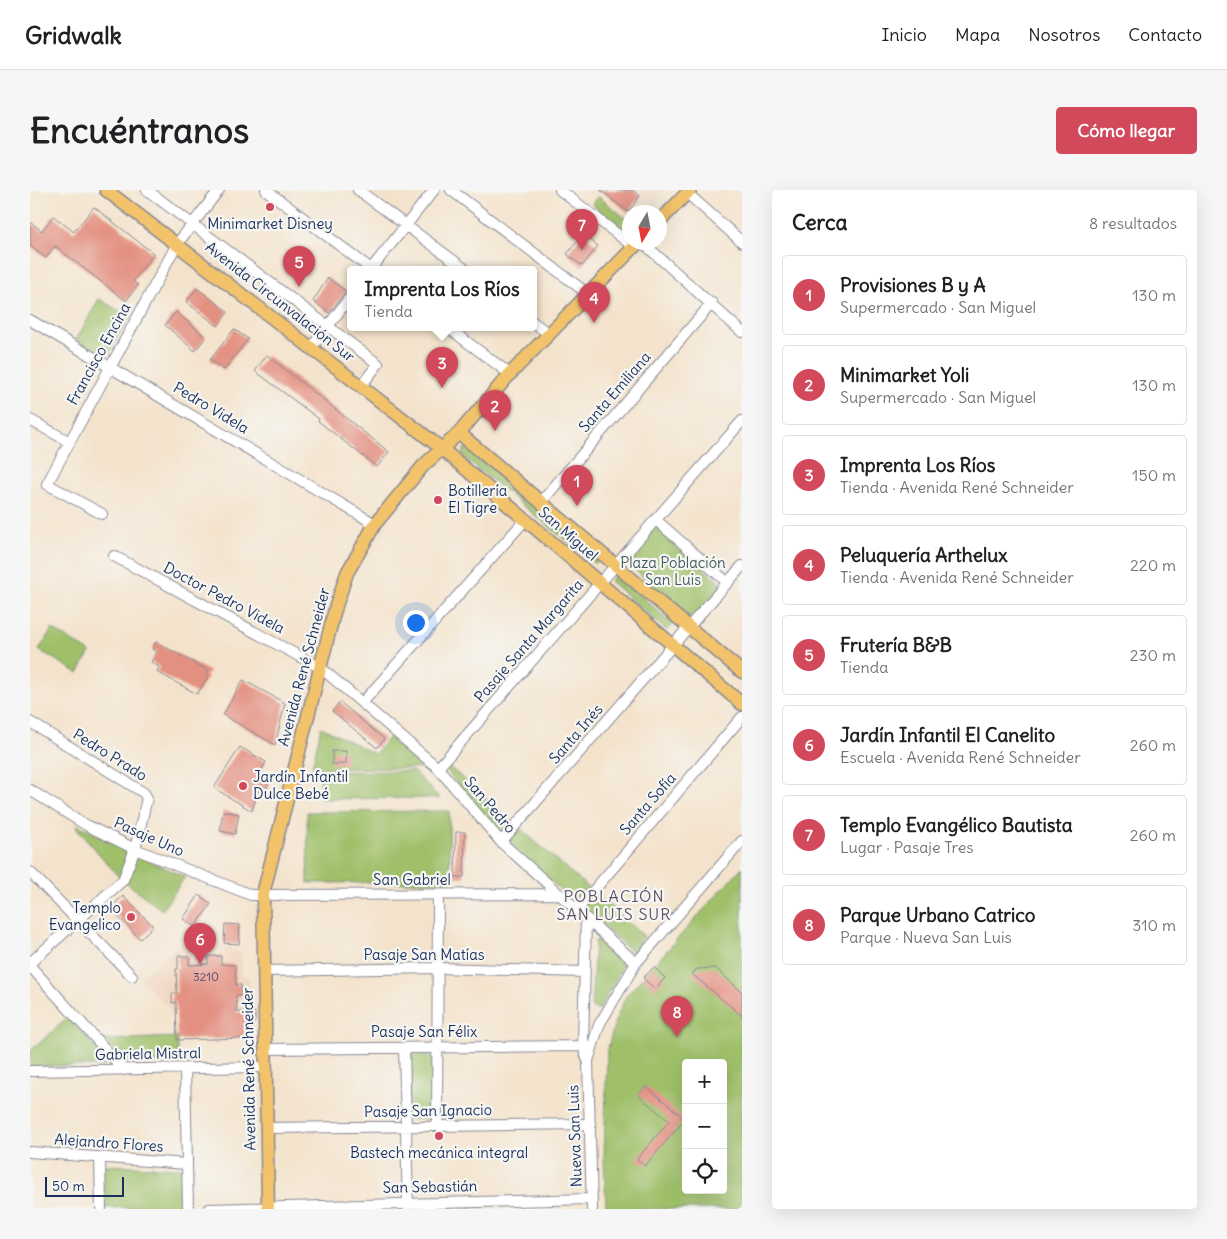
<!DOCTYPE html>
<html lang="es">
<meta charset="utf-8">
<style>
:root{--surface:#fff;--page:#f6f6f6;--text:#202124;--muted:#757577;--line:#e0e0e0;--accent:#d1495b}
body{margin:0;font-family:Delius,sans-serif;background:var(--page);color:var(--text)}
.controls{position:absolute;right:15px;bottom:15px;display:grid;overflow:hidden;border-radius:5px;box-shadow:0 5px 20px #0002}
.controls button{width:45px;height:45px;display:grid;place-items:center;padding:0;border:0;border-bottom:1px solid var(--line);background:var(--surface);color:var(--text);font:25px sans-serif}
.compass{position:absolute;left:592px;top:15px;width:45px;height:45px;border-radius:50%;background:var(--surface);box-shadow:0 5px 20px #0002;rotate:190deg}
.scale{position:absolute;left:15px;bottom:12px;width:79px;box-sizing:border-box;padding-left:5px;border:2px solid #1b2f5e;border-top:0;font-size:14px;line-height:18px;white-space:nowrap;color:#1b2f5e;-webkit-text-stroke:4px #f6f6f2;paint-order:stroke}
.you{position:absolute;left:385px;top:432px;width:18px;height:18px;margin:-12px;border:4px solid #fff;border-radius:50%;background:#1a73e8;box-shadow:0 0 0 8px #1a73e833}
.badge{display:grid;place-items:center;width:32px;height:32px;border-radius:50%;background:var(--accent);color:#fff;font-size:16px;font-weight:700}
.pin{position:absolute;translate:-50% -41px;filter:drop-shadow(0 1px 2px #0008)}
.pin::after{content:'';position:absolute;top:26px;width:18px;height:15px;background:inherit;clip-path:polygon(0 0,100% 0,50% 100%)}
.popup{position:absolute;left:317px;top:76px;width:190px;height:65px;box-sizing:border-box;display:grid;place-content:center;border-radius:5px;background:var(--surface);filter:drop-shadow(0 1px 4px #0005);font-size:16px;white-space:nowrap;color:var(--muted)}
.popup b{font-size:19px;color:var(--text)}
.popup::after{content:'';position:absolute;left:50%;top:100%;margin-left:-10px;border:10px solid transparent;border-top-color:var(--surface)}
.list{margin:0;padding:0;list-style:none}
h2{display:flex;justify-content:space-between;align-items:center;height:65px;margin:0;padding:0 20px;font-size:21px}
h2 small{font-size:16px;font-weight:400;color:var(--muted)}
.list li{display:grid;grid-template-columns:32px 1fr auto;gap:15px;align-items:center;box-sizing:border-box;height:80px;margin:0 10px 10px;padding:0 10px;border:1px solid var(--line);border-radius:5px}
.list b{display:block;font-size:19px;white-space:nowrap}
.list p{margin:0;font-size:16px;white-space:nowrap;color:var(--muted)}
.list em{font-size:16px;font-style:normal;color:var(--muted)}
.icon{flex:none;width:28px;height:28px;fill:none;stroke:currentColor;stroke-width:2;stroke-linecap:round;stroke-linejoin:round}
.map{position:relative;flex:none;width:712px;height:1019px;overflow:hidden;border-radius:5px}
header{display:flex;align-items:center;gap:30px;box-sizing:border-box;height:70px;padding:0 25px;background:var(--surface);border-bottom:1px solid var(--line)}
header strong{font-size:24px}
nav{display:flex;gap:28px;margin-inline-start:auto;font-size:18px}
.intro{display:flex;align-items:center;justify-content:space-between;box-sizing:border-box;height:120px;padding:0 30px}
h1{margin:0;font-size:35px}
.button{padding:12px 22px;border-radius:5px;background:var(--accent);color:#fff;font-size:18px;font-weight:700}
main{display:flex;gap:30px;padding:0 30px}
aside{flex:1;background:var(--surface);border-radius:5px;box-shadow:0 5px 20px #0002}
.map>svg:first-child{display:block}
.built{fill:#f1d5bd}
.green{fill:#9fc069;stroke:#5d7864;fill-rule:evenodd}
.building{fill:#e39081}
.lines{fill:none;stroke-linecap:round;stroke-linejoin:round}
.minor-casing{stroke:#888995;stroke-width:12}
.major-casing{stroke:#888995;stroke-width:15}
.minor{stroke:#fff;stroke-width:10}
.major{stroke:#f2c36a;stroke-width:12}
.poi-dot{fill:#d1495b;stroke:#f6f6f2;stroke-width:2}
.labels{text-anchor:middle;stroke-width:4.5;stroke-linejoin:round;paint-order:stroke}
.number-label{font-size:12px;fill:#4d4767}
.poi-label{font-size:15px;fill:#1b2f5e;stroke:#f6f6f2}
.street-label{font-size:15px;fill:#1b2f5e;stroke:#f6f6f2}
.park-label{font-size:15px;fill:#435a61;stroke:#f6f6f2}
.neighbourhood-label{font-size:16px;letter-spacing:1px;fill:#61516a;stroke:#f6f6f2}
</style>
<header>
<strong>Gridwalk</strong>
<nav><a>Inicio</a><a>Mapa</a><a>Nosotros</a><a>Contacto</a></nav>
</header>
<div class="intro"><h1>Encuéntranos</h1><a class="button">Cómo llegar</a></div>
<main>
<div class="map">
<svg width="712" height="1019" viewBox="0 0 712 1019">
<rect width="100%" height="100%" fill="#f6f6f2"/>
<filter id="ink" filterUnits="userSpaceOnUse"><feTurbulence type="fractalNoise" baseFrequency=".02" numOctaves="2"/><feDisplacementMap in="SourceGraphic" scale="10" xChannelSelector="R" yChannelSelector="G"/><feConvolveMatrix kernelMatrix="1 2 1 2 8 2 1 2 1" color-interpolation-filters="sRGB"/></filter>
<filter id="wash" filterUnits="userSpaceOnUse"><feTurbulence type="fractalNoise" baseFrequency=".0096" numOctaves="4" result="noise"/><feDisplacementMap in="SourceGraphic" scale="20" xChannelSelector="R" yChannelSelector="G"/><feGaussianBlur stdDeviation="1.12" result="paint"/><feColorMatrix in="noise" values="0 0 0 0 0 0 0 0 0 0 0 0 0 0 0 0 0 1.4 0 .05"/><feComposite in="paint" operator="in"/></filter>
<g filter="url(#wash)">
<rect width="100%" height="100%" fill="#f4e3cc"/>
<path class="built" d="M165,742L212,763V786L219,785V820L142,822L110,788Z"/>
<path class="green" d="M568,6L599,31V44L562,14Z
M69,109L100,127L78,165H72L46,150Z
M438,258L569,368L565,374L432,266L434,259Z
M625,335L692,395L662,430L595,371Z
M586,384L643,434L637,441L580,391Z
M22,439L60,462L48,483L9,460Z
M291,537L345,564L359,547L392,578L286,579L282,577Z
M416,574L614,746L602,762L536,705L463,638L414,577Z
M383,581L410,608L291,609L290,582Z
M419,621L420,692L278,693L277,622Z
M48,635L111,667L155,687L132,720L89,687L46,637Z
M712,677V1019H576L574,969L577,862L585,831L596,806ZM656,873H693V1000H656Z
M568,750L595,772L569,820L561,817L565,751Z
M38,828L77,870L74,876H0V861Z
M147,847L149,872L99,873L91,868L74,850Z
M383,865H400L403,870L404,929H379L378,870Z
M74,975L152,978L153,1016L74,1018Z"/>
<g id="blocks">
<path class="building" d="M570,0H603L610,6L598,22Z
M64,17L124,64L103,91L108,95L96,111L25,56L16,68L0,56V32L12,41L23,26L44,42Z
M553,44L568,56L552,76L537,64Z
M298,88L316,101L299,123L283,111Z
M167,98L198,122L188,136L156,112Z
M146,122L176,147L165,161L135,135Z
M204,139L218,149L194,180L180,170Z
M237,165L359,262L347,277L288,231L289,229L225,181Z
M126,452L179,481L176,486L178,487L167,504L127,482L129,477L121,472L127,462L122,459Z
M213,490L255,513L245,555L193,525Z
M310,512L354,549L347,558L302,521Z
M210,557L236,572L229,585L240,587L236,603L228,601L222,621L184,598Z
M302,561H316V574H302Z
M193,621L209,624L205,644L190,641Z
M426,642H435L434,687H425Z
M169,705L181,714L165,737L153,729Z
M93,706L123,736L110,749L80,718Z
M195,734L210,735L209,754L194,753Z
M148,766H159V775L178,774V766H191V774L205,775L206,795H211V806H206L207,822H225V831H221V845L217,848L147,850L146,812L142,813V803H147L146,779H148Z
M624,777L635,788L625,799L613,788Z
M685,778L712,802V826L662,784L667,779Z
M616,896L655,929L615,976L607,969L639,931L608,905Z"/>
</g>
</g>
<g filter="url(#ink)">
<use href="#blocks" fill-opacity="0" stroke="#888995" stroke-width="1"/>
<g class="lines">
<g class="minor-casing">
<path id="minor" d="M117,0L348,174L331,196
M236,0L341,79
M328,0L435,79
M421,0L558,104
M530,0L604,57
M657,3L712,52
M612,52L712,142
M341,79L404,0
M0,130L345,334
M503,132L519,144
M417,137L480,184
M281,158L321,106
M0,230L38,251
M512,311L682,113
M72,324L17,294L147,54L189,0
M626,330L698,393
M84,366L291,478L408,578L471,652L606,773
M333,512L496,329
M0,532L114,603L117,608L105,659L93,690L0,773
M408,578L712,231
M0,600L56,635L105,659L221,705L530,704
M471,652L712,376
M0,682L102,786
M547,720L712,527
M556,728L553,856L558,871L562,1019
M0,776L94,880
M234,781L407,778L554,782
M374,858L378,1018
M235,859L553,856
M558,871L569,835L606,773L712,651
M155,879L158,1019
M0,881L236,877
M407,936L408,705
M236,938L560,934
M0,962L156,974
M70,968L71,1019
M179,1019L562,1009"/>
</g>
<g class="major-casing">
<path id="major" d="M76,0L411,258L712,514
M630,31L660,0
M429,243L712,482
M238,1019L233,704L305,419L317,383L345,334L393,276L429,243L480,184L609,52"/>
</g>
<use href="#minor" class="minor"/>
<use href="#major" class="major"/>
</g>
</g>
<g class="poi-dot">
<circle cx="240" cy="17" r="5"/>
<circle cx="408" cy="310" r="5"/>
<circle cx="213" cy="596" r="5"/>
<circle cx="101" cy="727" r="5"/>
<circle cx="409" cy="946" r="5"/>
</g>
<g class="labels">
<g class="number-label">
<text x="176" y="791">3210</text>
</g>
<g class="poi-label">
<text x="240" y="39">Minimarket Disney</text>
<text x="418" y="306" text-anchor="start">Botillería<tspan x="418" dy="17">El Tigre</tspan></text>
<text x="223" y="592" text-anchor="start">Jardín Infantil<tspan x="223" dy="17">Dulce Bebé</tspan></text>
<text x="91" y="723" text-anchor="end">Templo<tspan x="91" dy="17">Evangelico</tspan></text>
<text x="409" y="968">Bastech mecánica integral</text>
</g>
<g class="street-label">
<text transform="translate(250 112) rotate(38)" y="5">Avenida Circunvalación Sur</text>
<text transform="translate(69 164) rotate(-61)" y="5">Francisco Encina</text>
<text transform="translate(585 202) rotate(-49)" y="5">Santa Emiliana</text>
<text transform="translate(181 218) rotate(31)" y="5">Pedro Videla</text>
<text transform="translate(538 344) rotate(41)" y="5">San Miguel</text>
<text transform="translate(194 408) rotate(28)" y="5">Doctor Pedro Videla</text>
<text transform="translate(499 451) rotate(-49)" y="5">Pasaje Santa Margarita</text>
<text transform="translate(274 477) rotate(-75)" y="5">Avenida René Schneider</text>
<text transform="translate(546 544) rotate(-49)" y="5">Santa Inés</text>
<text transform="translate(80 565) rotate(32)" y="5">Pedro Prado</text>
<text transform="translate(618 614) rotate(-49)" y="5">Santa Sofía</text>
<text transform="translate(460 615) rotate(49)" y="5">San Pedro</text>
<text transform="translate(119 647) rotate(24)" y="5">Pasaje Uno</text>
<text x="382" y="695">San Gabriel</text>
<text x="394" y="770">Pasaje San Matías</text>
<text x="394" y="847">Pasaje San Félix</text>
<text transform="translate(118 864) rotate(-1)" y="5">Gabriela Mistral</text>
<text transform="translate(219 879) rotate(-91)" y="5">Avenida René Schneider</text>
<text transform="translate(398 921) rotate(-1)" y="5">Pasaje San Ignacio</text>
<text transform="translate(545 946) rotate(-92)" y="5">Nueva San Luis</text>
<text transform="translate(79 953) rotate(4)" y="5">Alejandro Flores</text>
<text transform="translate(400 997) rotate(-1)" y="5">San Sebastián</text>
</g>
<g class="park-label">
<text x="643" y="378">Plaza Población<tspan x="643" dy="17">San Luis</tspan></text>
</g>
<g class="neighbourhood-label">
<text x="584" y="712">POBLACIÓN<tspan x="584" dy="18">SAN LUIS SUR</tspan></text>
</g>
</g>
</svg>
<div class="controls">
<button>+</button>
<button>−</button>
<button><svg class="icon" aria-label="locate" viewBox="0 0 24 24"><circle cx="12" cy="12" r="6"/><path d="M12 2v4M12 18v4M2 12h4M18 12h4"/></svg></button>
</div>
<svg class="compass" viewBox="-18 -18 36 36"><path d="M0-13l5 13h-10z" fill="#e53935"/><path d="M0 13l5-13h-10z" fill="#757577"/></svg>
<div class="scale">50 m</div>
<div class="you"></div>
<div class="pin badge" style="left:547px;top:316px">1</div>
<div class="pin badge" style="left:465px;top:241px">2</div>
<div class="pin badge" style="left:412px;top:198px">3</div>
<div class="popup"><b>Imprenta Los Ríos</b>Tienda</div>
<div class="pin badge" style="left:564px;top:133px">4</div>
<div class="pin badge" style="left:269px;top:97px">5</div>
<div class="pin badge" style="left:170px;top:774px">6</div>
<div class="pin badge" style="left:552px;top:60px">7</div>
<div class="pin badge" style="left:647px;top:847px">8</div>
</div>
<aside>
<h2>Cerca<small>8 resultados</small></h2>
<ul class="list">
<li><span class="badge">1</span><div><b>Provisiones B y A</b><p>Supermercado · San Miguel</p></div><em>130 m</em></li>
<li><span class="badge">2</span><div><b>Minimarket Yoli</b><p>Supermercado · San Miguel</p></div><em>130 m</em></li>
<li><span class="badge">3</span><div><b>Imprenta Los Ríos</b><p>Tienda · Avenida René Schneider</p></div><em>150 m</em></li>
<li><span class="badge">4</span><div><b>Peluquería Arthelux</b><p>Tienda · Avenida René Schneider</p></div><em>220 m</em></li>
<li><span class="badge">5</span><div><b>Frutería B&amp;B</b><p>Tienda</p></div><em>230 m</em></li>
<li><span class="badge">6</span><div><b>Jardín Infantil El Canelito</b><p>Escuela · Avenida René Schneider</p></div><em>260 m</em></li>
<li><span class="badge">7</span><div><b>Templo Evangélico Bautista</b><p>Lugar · Pasaje Tres</p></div><em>260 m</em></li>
<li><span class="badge">8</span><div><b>Parque Urbano Catrico</b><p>Parque · Nueva San Luis</p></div><em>310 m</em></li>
</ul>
</aside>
</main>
